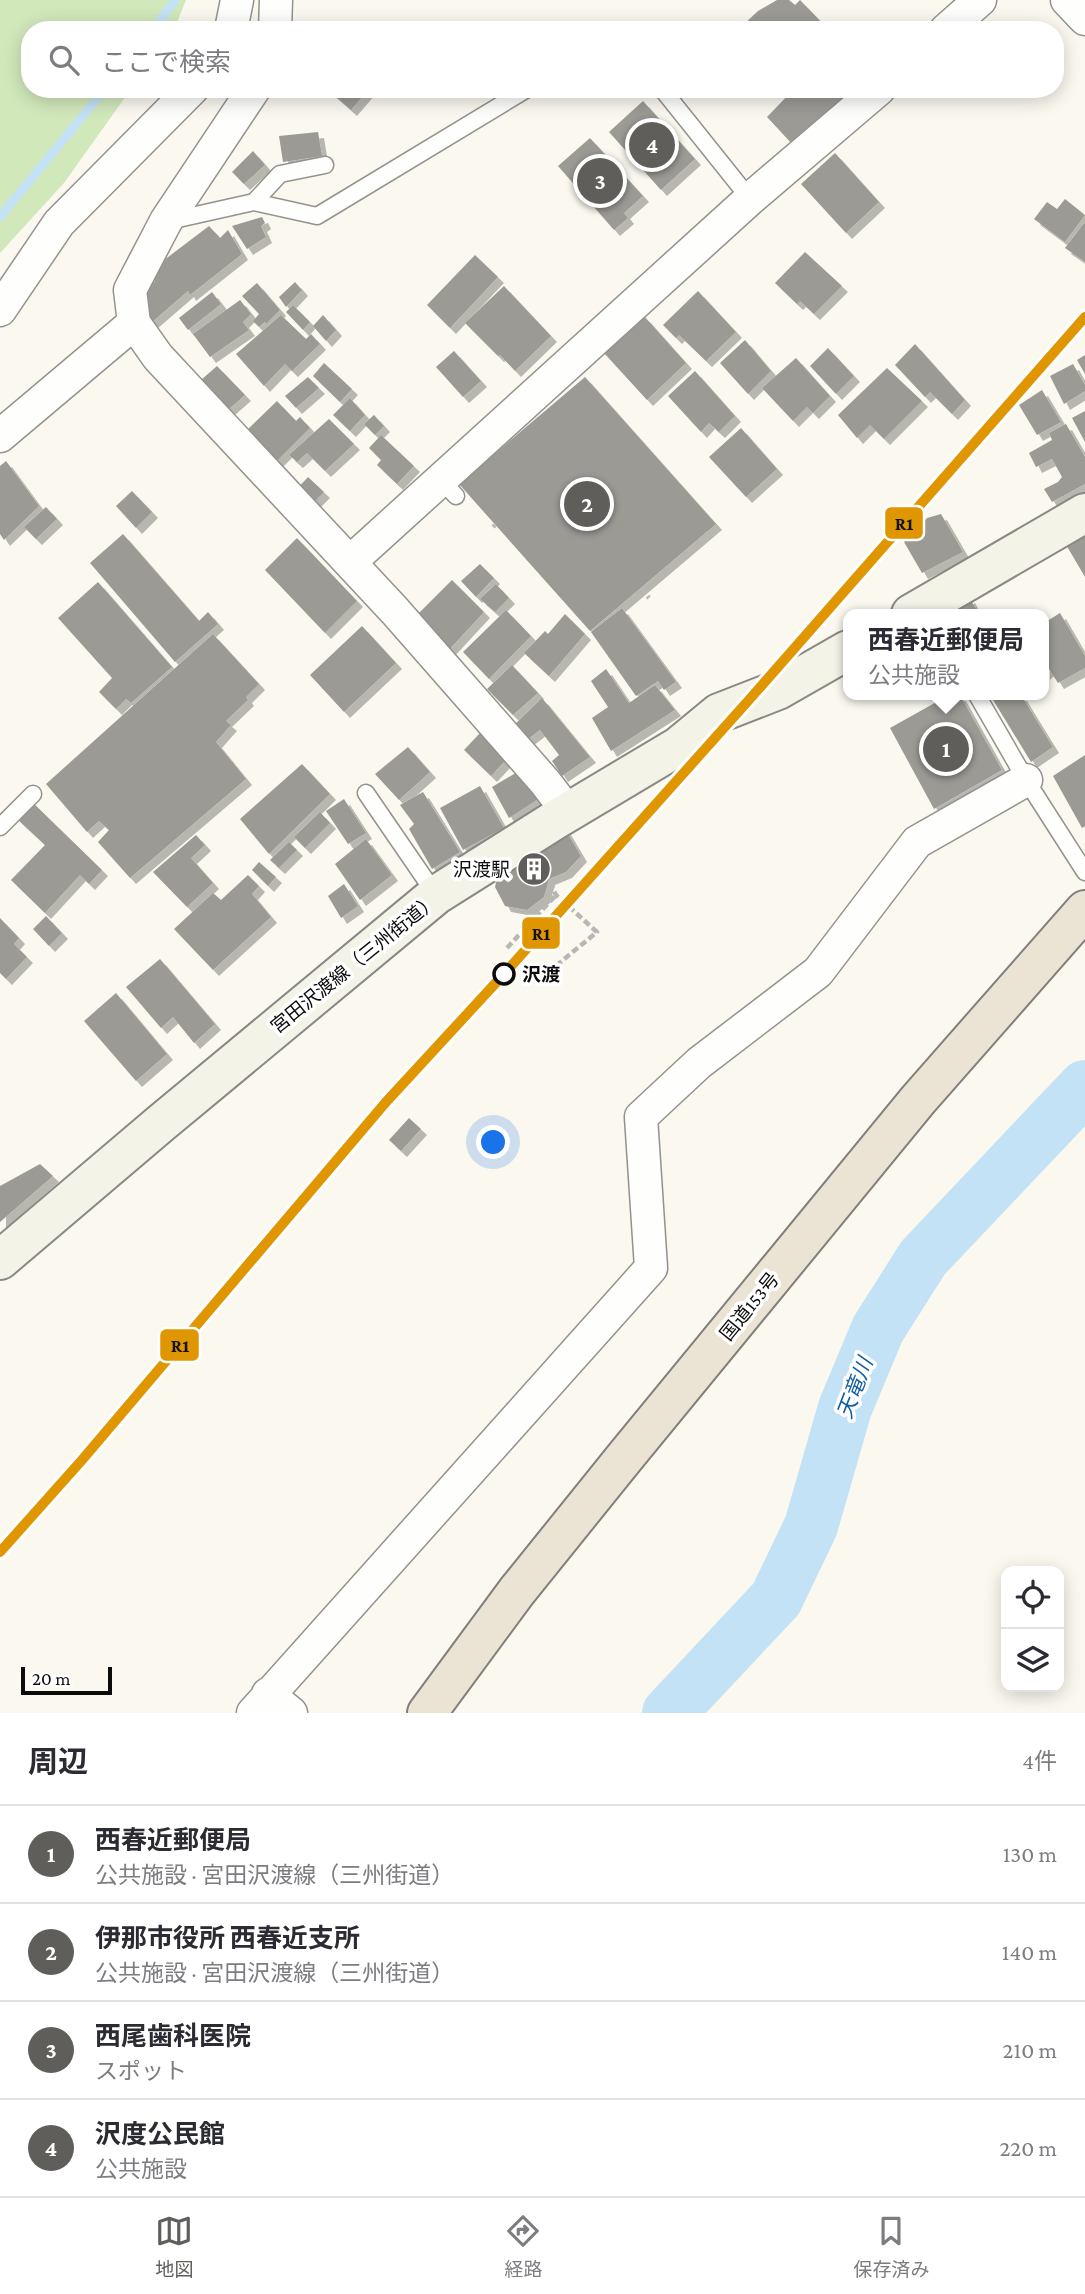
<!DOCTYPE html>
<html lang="ja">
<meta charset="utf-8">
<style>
:root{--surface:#fff;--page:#f7f7f7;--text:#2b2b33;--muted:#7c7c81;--line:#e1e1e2;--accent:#5f5e5b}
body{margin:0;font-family:"Crimson Pro","Noto Sans JP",serif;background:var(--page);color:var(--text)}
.controls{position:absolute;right:21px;bottom:21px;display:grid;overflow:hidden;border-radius:14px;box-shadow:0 4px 18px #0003}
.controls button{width:63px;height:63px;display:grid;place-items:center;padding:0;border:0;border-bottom:2px solid var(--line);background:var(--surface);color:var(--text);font:35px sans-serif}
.scale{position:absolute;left:21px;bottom:18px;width:91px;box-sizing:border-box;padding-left:7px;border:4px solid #0b0b0b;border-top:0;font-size:19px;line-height:24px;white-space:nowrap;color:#0b0b0b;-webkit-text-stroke:5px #fff;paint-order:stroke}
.you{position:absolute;left:494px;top:1143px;width:24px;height:24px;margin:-18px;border:5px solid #fff;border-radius:50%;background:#1a73e8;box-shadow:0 0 0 10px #1a73e833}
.badge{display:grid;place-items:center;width:46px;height:46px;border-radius:50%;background:var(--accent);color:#fff;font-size:23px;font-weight:700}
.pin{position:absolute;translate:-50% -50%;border:4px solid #fff;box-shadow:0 2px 7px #0006}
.popup{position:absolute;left:843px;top:609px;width:206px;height:91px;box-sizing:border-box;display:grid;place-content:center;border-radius:14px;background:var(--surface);filter:drop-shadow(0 2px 5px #0005);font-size:23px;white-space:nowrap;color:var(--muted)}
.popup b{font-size:26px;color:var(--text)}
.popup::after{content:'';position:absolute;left:50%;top:100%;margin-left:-14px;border:14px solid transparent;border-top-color:var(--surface)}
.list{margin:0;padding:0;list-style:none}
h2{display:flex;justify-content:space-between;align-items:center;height:91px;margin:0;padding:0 28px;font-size:30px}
h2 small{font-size:23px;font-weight:400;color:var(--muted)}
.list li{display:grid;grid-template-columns:46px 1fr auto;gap:21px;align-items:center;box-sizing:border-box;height:98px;padding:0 28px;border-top:2px solid var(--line)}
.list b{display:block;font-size:26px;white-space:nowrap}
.list p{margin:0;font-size:23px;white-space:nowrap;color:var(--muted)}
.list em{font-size:23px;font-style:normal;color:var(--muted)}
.icon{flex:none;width:38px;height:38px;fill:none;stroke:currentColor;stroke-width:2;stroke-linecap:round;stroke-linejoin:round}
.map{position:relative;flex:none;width:1085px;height:1713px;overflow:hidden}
.search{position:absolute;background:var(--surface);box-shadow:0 4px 18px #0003;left:21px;right:21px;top:21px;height:77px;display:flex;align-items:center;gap:18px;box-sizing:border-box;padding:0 24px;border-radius:28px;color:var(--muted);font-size:26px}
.sheet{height:483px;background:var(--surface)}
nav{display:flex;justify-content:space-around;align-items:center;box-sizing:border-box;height:98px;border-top:2px solid var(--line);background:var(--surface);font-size:19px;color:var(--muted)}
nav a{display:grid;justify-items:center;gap:4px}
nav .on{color:var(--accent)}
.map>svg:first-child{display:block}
.forest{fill:#d1e8bb}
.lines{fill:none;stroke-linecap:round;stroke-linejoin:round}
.stream{stroke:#c4e2f5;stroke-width:9}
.river{stroke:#c4e2f5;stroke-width:54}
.building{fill:#9c9a95;filter:url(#shadow)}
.service-casing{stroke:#93928e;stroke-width:19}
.minor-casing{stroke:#93928e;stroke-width:35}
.secondary-casing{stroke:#898884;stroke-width:42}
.trunk-casing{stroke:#807f7b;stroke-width:42}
.path{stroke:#b7b7b5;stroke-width:4.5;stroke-dasharray:7 3.5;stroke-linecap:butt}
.service{stroke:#fefefd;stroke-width:16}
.minor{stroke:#fefefd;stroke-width:32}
.secondary{stroke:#f4f3e8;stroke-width:38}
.trunk{stroke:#ebe3d4;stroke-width:38}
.rail-1-casing{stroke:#fff;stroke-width:16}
.rail-1{stroke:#df9601;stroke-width:10}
.stop-dot{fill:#fff;stroke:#0b0b0b;stroke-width:3.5}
.labels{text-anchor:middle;stroke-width:7;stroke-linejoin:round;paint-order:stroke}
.poi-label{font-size:19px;fill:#0b0b0b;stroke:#fff;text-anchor:end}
.street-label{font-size:19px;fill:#0b0b0b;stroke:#fff}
.stop-label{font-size:19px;font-weight:bold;fill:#0b0b0b;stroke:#fff;text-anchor:start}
.water-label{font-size:21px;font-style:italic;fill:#115da1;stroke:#fff}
.line-badge{stroke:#fff;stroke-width:2.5}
.pale-badge-label{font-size:19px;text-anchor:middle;font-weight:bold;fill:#111}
</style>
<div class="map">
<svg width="1085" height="1713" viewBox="0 0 1085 1713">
<defs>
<filter id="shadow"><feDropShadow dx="6" dy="6" stdDeviation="0" flood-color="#0004"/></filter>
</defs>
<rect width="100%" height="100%" fill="#faf8ef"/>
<path class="forest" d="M0,0H186L174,30H30V89H131L64,183L0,253Z"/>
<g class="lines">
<path class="stream" d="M153,30L175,0
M0,217L105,89"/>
<path class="river" d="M669,1713L776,1599L811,1526L845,1408L878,1329L923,1258L1085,1087"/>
</g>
<path class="building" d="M777,0H789L795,5L800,0L829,30H747L743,25L758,11Z
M327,89H369L351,110Z
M794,89H846L849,92L794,146L767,117Z
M643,101L695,159L661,190L609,132Z
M318,132L322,156L283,162L279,136Z
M590,138L643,196L624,213L628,218L614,230L558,166Z
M253,151L265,165L244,184L232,172Z
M835,153L879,202L846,233L801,184Z
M1065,199L1085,215L1065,242L1034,219L1047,202L1057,209Z
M262,217L265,223L261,226L266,237L247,249L232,226Z
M1085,222V262L1065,248Z
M209,226L220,238L228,230L242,254L190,295L188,291L151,323L136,299L155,281L147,273Z
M805,252L842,286L814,314L800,301L797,304L775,283Z
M475,255L498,277L450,328L427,305Z
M295,282L302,290L286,307L279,297Z
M257,283L280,310L266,324L265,322L259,327L253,321L259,314L242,296Z
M504,286L551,336L515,371L500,355L498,356L465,323Z
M698,291L736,332L706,361L679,335L676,338L663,325Z
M212,292L221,304L188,330L179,318Z
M240,300L251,314L243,322L249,330L210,357L193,334Z
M293,305L310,322L303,330L286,312Z
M281,315L306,339L311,334L320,344L292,371L285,364L264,386L236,354Z
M323,315L336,330L326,341L313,326Z
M644,316L686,363L647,400L604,353Z
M745,340L771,371L748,394L720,363Z
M915,344L965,400L952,414L930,392L925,397L895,365Z
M828,348L854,376L836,394L810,366Z
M454,351L481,381L463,397L436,367Z
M1085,355V374L1077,360Z
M796,358L830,396L813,413L807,407L793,421L762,388Z
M324,363L352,389L340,402L313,376Z
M1073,364L1085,385V391L1064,404L1050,376Z
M217,366L245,395L221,416L193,387Z
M887,368L922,401L884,439L870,425L857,438L838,415Z
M695,371L735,416L719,432L709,423L701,432L668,396Z
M308,377L319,388L296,408L285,396Z
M585,377L716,524L590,631L459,484Z
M1042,390L1061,422L1037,435L1019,405Z
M350,398L365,415L350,431L333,415Z
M277,401L296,421L300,417L310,428L275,463L245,432Z
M1085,411V442L1072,418Z
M374,415L384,426L375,435L364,424Z
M329,419L354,444L325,471L307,453L297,462L289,455Z
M1066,424L1085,457V484L1052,502L1044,489L1058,482L1062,477L1052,459L1036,467L1029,453L1052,440L1049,433Z
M741,428L777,469L746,497L709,457Z
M381,435L414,466L397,484L377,465L381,460L369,448Z
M6,461L39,506L4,540L0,534V466Z
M308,477L324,492L309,507L295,491Z
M132,491L152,512L136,528L116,506Z
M46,507L57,519L36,539L24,527Z
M941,514L963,552L922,573L904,542L927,518Z
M1085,531V577L1065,543Z
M123,534L199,621L208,612L218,624L175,662L90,563Z
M297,538L357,601L325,633L265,570Z
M480,564L494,578L476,597L461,581Z
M452,580L484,612L447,652L413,619Z
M98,582L172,667L131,703L126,699L116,709L99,692L112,678L58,618Z
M496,584L509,598L495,612L480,599Z
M969,597L979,614H946Z
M622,608L676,682L664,690L658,681L636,696L591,632Z
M506,610L531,636L489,679L463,652Z
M1060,613L1085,656V668L1058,683L1049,669L1044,674V623Z
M565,614L585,634L549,676L524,653L545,631L548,634Z
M362,626L396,663L344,712L310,675Z
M213,634L259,684L246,697L248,700L226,721L231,725L216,742L246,779L130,878L98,842L109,830L99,821L87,832L46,784Z
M512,665L538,693L513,715L487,689Z
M606,669L629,703L655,685L675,710L611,751L592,718L608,707L591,681Z
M949,695H960L1002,770L934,809L890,728Z
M990,695H1021L1053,747L1031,762Z
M542,698L590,757L562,776L552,761L559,755L540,730L523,743L510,729Z
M480,733L506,760L491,776L464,750Z
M408,747L430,772L399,800L375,774Z
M1085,755V826L1082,828L1053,776Z
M302,764L330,794L269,854L240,819Z
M519,771L537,800L509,818L492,787Z
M480,786L504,828L463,850L440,808Z
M423,792L460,852L432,869L409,829L414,824L400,805Z
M344,799L366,833L348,844L326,811Z
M30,800L102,870L89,884L80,875L45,913L11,880L45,845L14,816Z
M320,812L330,823L305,848L294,837Z
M565,829L581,856L566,872L549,879L544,897L527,910L505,906L495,887L500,866L518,855L539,860L544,841Z
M196,835L205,845L191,858L213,883L187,907L153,872Z
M366,839L392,875L360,900L335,864Z
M289,842L297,850L279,868L270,860Z
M259,862L276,877L268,886L252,870Z
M248,875L259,886L252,894L271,917L213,970L174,929L213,893L221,900Z
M344,884L358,906L341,918L328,896Z
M46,916L62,933L49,946L33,929Z
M0,918L19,938L14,944L27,957L6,979L0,973Z
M160,959L215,1024L194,1043L173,1017L161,1028L126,987Z
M116,993L167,1054L136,1081L84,1021Z
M409,1118L421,1129L401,1151L389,1140Z
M40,1164L53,1176L0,1222V1186Z"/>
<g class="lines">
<g class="service-casing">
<path id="service" d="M662,89L750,199
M254,202L280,174L325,165
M169,221L254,202L317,216L527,89
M441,480L456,496
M977,695L1026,780L1085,872
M366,793L436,895
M0,827L33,794"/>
</g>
<g class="minor-casing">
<path id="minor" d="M1067,0L1085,19
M231,30L237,0
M275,30L276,0
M946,30L980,0
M0,310L59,223L192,89
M134,323L158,357L395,611L545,782L568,812
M0,436L134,323L130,290L166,221L254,89
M350,562L750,199L879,89
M268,1694L291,1713
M253,1713L651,1268L641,1117L699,1063L818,972L917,842L1026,780"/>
</g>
<g class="secondary-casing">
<path id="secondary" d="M911,614L1085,513
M0,1260L160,1124L436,895L555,820L679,746L719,713L778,690L848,650"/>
</g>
<g class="trunk-casing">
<path id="trunk" d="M427,1713L517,1591L625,1457L918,1100L1085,910"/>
</g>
<path class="path" d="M937,89L941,93
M493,527L495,525
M641,588L649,598
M507,948L556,895
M540,979L597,932L556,895L543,867"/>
<use href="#service" class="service"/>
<use href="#minor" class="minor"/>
<use href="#secondary" class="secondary"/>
<use href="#trunk" class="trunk"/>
<g class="rail-1-casing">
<path id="rail-1" d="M0,1552L82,1460L386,1102L504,974L748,701L1085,317"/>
</g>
<use href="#rail-1" class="rail-1"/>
</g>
<defs>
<g id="building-disc" transform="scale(1.75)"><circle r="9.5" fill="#5f5e5b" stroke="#fff"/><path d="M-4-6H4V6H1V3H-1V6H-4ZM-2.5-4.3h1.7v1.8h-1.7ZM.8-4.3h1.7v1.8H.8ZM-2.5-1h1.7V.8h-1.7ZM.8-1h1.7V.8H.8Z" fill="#fff"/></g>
</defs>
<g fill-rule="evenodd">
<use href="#building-disc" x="534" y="869"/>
</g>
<circle class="stop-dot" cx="504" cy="974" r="10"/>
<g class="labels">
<g class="poi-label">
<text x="510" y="876">沢渡駅</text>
</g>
<g class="street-label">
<text transform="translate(354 963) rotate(-39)" y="7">宮田沢渡線（三州街道）</text>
<text transform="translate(749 1306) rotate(-51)" y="7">国道153号</text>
</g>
<g class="stop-label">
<text x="522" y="981">沢渡</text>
</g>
<g class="water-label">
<text transform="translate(855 1388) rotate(-69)" y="7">天竜川</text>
</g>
</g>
<g class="line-badge">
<rect x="884" y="506" width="40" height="34" rx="7" fill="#df9601"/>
<rect x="521" y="916" width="40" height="34" rx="7" fill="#df9601"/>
<rect x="159" y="1328" width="41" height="34" rx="7" fill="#df9601"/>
</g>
<g class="pale-badge-label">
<text x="904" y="530">R1</text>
<text x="541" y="940">R1</text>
<text x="180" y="1352">R1</text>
</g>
</svg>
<div class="controls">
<button><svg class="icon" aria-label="locate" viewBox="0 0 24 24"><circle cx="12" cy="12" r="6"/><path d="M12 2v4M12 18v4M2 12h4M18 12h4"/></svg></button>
<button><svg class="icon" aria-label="layers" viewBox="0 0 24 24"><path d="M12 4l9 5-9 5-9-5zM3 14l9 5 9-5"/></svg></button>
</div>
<div class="scale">20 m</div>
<div class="you"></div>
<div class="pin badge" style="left:946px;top:749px">1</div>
<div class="popup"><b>西春近郵便局</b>公共施設</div>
<div class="pin badge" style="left:587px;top:504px">2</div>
<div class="pin badge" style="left:600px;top:181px">3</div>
<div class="pin badge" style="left:652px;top:145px">4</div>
<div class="search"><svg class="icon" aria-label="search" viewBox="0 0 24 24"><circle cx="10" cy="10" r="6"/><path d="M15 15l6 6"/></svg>ここで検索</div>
</div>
<section class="sheet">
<h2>周辺<small>4件</small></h2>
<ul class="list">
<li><span class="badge">1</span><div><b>西春近郵便局</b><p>公共施設 · 宮田沢渡線（三州街道）</p></div><em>130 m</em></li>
<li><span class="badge">2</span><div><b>伊那市役所 西春近支所</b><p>公共施設 · 宮田沢渡線（三州街道）</p></div><em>140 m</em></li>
<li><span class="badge">3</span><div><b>西尾歯科医院</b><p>スポット</p></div><em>210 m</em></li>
<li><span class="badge">4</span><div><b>沢度公民館</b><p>公共施設</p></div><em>220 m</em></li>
</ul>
</section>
<nav>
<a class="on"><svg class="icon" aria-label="map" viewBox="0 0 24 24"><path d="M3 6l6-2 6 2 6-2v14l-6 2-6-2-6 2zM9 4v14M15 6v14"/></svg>地図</a>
<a><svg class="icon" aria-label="directions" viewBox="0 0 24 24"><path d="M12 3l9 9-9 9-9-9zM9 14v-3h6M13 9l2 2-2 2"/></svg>経路</a>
<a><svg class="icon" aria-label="saved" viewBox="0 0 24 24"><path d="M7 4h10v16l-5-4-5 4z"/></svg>保存済み</a>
</nav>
